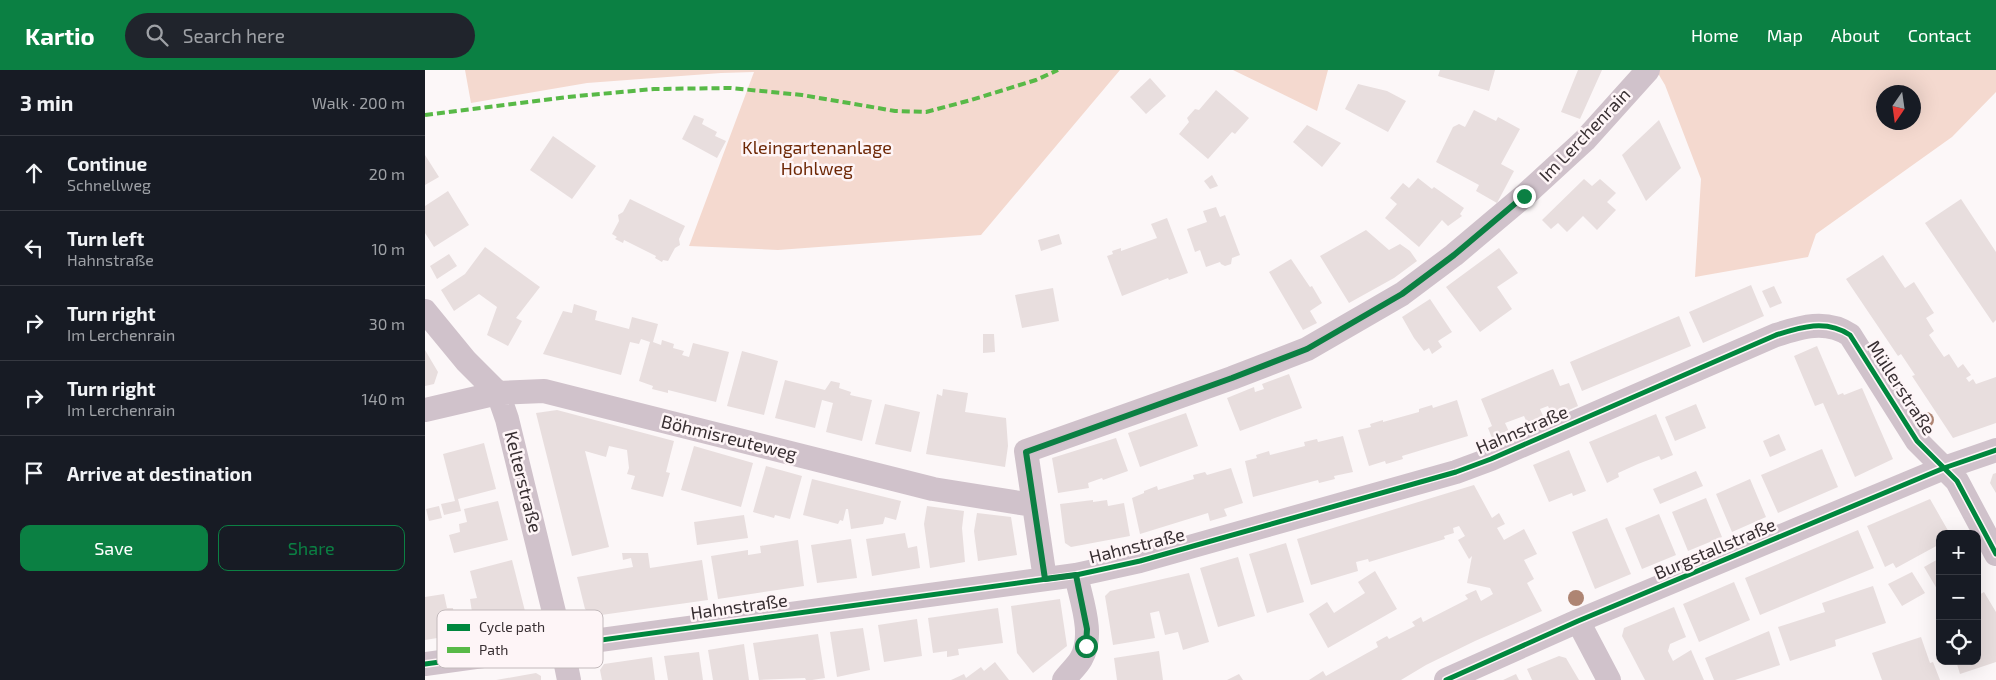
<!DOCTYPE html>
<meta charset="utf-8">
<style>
:root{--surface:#171b24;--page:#20242c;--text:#f1f3f6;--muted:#9ea1a6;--line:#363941;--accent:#0b8043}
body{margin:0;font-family:"Exo 2",sans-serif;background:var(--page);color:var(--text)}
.controls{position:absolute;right:15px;bottom:15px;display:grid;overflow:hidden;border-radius:10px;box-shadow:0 5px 20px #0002}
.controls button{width:45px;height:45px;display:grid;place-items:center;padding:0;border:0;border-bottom:1px solid var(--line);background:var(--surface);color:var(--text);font:25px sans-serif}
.compass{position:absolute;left:1451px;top:15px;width:45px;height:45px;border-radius:50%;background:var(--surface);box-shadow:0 5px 20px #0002;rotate:193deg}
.stop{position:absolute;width:15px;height:15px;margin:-11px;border:4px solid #0b8043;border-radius:50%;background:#fff}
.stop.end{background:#0b8043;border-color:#fff;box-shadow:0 1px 5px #0008}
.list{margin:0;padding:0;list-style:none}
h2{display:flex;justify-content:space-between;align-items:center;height:65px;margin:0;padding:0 20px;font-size:21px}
h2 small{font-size:16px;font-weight:400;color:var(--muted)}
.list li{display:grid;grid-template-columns:32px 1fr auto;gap:15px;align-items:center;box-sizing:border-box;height:75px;padding:0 20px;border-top:1px solid var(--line)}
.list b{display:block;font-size:19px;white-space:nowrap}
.list p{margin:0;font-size:16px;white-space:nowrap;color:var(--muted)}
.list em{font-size:16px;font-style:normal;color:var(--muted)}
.actions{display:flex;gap:10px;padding:15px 20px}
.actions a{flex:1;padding:11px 0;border:1px solid var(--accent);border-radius:10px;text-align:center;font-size:18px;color:var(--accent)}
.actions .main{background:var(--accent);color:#fff}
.icon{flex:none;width:28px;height:28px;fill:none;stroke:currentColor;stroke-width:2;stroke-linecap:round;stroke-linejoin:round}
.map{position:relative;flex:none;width:1571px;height:610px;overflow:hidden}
header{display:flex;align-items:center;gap:30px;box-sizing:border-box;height:70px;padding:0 25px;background:var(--accent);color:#fff}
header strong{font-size:24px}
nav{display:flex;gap:28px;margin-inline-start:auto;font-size:18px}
.search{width:350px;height:45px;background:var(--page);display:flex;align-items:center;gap:12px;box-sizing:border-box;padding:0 18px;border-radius:28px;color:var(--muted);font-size:19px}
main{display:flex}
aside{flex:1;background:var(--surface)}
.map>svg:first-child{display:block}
.green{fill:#f4d9cf;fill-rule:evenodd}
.building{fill:#e8dede}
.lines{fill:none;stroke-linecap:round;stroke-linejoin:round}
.street{stroke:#d0c2cb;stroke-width:24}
.quiet{stroke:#58b947;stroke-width:4;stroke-dasharray:8 4;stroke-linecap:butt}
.cycleway-casing{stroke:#fef5f7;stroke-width:8}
.cycleway{stroke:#00873e;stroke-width:5}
.tree{fill:#ae8573}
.route{stroke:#0b8043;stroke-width:6}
.labels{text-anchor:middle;stroke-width:5;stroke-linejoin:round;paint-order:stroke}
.street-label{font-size:18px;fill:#382f32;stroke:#fef5f7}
.park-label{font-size:18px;fill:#6e2806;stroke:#fef5f7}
.key{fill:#fef5f7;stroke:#c3babc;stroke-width:1}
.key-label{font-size:14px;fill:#382f32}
</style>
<header>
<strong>Kartio</strong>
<div class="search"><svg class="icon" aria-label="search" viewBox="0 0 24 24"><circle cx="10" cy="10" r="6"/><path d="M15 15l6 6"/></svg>Search here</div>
<nav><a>Home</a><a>Map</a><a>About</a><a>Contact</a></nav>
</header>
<main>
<aside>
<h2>3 min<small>Walk · 200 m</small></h2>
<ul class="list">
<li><svg class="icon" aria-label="ahead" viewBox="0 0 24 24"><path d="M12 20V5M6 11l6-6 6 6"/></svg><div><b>Continue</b><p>Schnellweg</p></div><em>20 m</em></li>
<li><svg class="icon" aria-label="left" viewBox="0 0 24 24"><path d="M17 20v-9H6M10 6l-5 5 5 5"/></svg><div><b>Turn left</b><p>Hahnstraße</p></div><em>10 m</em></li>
<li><svg class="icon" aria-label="right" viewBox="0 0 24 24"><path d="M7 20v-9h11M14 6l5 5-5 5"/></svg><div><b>Turn right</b><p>Im Lerchenrain</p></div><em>30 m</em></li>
<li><svg class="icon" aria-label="right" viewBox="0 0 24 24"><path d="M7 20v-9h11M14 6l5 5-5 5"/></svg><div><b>Turn right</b><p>Im Lerchenrain</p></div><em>140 m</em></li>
<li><svg class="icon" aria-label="arrive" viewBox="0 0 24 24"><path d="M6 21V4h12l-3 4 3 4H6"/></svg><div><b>Arrive at destination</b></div></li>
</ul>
<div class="actions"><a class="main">Save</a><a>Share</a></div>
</aside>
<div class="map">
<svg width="1571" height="610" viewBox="0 0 1571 610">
<rect width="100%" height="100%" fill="#fcf7f8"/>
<path class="green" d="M40,0H695L556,165L353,180L264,176L329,2L296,3L162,13L46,33Z
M808,0H903L892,41Z
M1231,0H1571V22L1527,67L1391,164L1383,187L1270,207L1276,109L1240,15ZM1458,22H1488V52H1458Z"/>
<path class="building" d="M1015,0H1070L1064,21L1013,6Z
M1153,0H1177L1155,49L1136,42Z
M725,8L741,26L721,44L705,27Z
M933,14L962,21L981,31L963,62L920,39Z
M791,20L824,48L810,64L807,62L783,89L754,64L764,52L762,48L770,39L774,40Z
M1049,40L1071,51L1073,47L1095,59L1076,94L1089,101L1072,133L1051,121L1054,115L1011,92L1028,57L1034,54L1040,57Z
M269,45L279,49L277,54L292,62L290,66L301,71L292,88L257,69Z
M1234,50L1256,98L1221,131L1197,85Z
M882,55L916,73L897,97L868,72Z
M128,66L171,96L147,129L105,100Z
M0,85L14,107L0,115Z
M787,105L793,116L785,119L779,111Z
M993,108L1007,119L1009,117L1039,138L1035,144L1037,146L1023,156L1017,150L994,177L960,148L972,134L965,128L978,113L984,118Z
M1159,109L1167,116L1175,109L1191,123L1182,132L1191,140L1172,160L1158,146L1142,162L1133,153L1126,159L1117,150Z
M23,121L44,155L9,177L0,163V136Z
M205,129L260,156L254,169L255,175L250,178L243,191L238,190L237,192L230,188L231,186L199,170L198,173L190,169L192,167L187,164L194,151L193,145L198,142Z
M1536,129L1571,182V250L1568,253L1500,153Z
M791,137L795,147L800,145L815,185L807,188L806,194L800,196L796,194L795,192L781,197L775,180L770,182L762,159L782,152L778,141Z
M742,148L763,203L744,210L743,208L697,226L682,186L688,184L687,181L696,178V181L732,168L726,154Z
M941,160L964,180L975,174L985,181L992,191L969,208L924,233L895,186Z
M634,164L637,174L616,181L613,170Z
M60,177L115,217L91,248L97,251L83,276L62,265L72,237L54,224L29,241L16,220L40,204Z
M1074,178L1093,203L1072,217L1087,239L1055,262L1021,217Z
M24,184L32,196L12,209L5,196Z
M1458,185L1480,218L1489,212L1509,243L1501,248L1509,261L1504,265L1519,287L1524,284L1533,298L1538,294L1546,305L1541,308L1544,312L1548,309L1551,314L1571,307V353L1528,368L1487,306L1490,305L1476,284L1473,286L1421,209Z
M866,189L885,217L887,216L897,233L885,241L892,253L878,260L844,202Z
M1326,215L1339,246L1278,273L1264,242Z
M1349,216L1357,233L1345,238L1337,221Z
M628,218L634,251L597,258L590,225Z
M1005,229L1027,262L1013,271L1017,277L1007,284L1004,278L999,281L989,268L977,247Z
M149,234L172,241L170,250L204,259L207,247L233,254L228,272L236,275L237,270L249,274L248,278L259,281L257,285L264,287L268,273L304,282L291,332L243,320V323L227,319L228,316L214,311L225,272L216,269L214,274L205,272L196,305L118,284L138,241L147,243Z
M1254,246L1266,276L1157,321L1145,292Z
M558,264H569L570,282L558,283Z
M1392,276L1413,325L1418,323L1419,325L1437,318L1468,389L1430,407L1398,333L1390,336L1369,286Z
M0,280L13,302L9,314L0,316Z
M317,281L353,291L339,345L302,336Z
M1128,299L1135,316L1144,313L1153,336L1128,347L1123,336L1115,339L1121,352L1105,359L1099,346L1080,353L1086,366L1069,373L1063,358L1067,356L1056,329Z
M864,304L877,338L815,361L802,328L829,317L830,322L839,319L837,314Z
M360,310L400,320L406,311L415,313L414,318L426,322L425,325L447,330L437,371L401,362L408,333L397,330L390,358L350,348Z
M518,319L543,323L540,342L581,348L583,376L580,397L501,384L512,324L517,326Z
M1032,330L1043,366L977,386L978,389L961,394L960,391L944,396L933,360L946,357L945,354L958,350V352L994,342V339L1007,335L1008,338Z
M460,334L495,342L486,382L450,374Z
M1271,334L1281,358L1250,371L1240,347Z
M132,340L249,371L241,402L245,403L238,427L206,419L210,406L202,404L204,398L202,380L184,376L181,387L160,381L184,477L147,486L111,343Z
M761,343L773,376L715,397L703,363Z
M1231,344L1248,385L1236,390L1234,386L1213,394L1193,403L1194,407L1182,413L1164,372Z
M1354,364L1361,380L1345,387L1338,371Z
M918,366L928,402L909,406L910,409L894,413L893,410L828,427L820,391L832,388L831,385L844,381L845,385L880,376L879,372L892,369L893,372Z
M691,368L703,401L678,410L677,408L663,413L664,418L633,423L627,388Z
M59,373L71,419L33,429L36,441L19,445L16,434L30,431L18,384Z
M269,376L328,393L316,437L256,420Z
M1397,379L1413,417L1353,443L1336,405Z
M1144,380L1161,421L1148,426L1147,423L1124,432L1108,395Z
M341,396L377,406L365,449L350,445L349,448L328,442Z
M806,398L818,433L799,439L802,446L785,451L783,443L715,464L707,428L719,423V421L732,416L733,420L769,409L768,405L780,402L782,405Z
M1271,401L1278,416L1235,434L1228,419Z
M1571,403V423L1565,413L1568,404Z
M387,409L476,431L471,450L460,447L458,454L426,459L423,439H421L418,451L415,450L413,454L378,445Z
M1325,409L1341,447L1307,462L1291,424Z
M1049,415L1067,448L1074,443L1080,454L1072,458L1079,470L1099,459L1112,484L1099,490L1109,509L1102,513L1117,541L1050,571L1001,595L976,610H884L898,601L901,606L953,577L951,572L962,566L964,569L990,556L987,552L996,547L998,552L1043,529L1040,525L1051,520L1056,531L1068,524L1065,518L1042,513L1047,486L1044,489L1033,470L1040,466L1034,456L1028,458L1029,463L1019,466L1020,469L944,492L943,489L931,492L933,501L886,515L872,469Z
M1281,428L1297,467L1263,481L1247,442Z
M1505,429L1525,464H1515V474L1471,498L1468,493L1460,497L1442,456Z
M668,430V432L682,430L683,436L699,433L705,466L646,477L640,473L635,434Z
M73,431L83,470L29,483L24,465L35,462L34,454L42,452L39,439Z
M14,436L17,448L4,451L1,439Z
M502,436L539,441L537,458L540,492L505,498L499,454Z
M552,443L586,447L592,485L553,491L549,461Z
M1234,444L1251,485L1217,499L1200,458Z
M319,445L323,468L272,475L269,452Z
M1182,448L1206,504L1170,519L1147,462Z
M1433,460L1449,498L1335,545L1320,508Z
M480,463L483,478L492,476L495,498L447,506L441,469Z
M426,469L432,508L392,513L386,475Z
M373,470L379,516L293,529L286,486L323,480V485L336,483L335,476Z
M861,473L879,532L842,543L824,484Z
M197,483H223L225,498L277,490L283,530L169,546L160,539L152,507L208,497L206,488L198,490Z
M813,487L830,546L793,557L775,498Z
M1515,488V524L1499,497Z
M87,490L102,549L97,556L50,562L45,529L52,528L45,501Z
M950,501L972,539L903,578L884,544L902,532L909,543L940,523L933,512Z
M1487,502L1500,523L1477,536L1463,514Z
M764,503L784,572L758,580L753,562L740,565L734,541L725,543L730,568L688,575L680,526L685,521Z
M1309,512L1325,550L1274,572L1258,534Z
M1448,516L1461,553L1410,570L1411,576L1365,591L1353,557L1400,542L1397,533Z
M1559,522L1571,542V592L1535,604L1531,591H1552V526Z
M19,524L22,538H28L31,565L0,570V527Z
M635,529L642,576L608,603L592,583L586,536Z
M1249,537L1261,567L1245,574L1243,581L1248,591L1266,580L1279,610H1220L1197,566L1199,558Z
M573,538L578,573L533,579L534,585L522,587V581L508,583L503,548Z
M492,549L497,586L459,592L453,555Z
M438,558L445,600L412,607L405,562Z
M1344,561L1355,595L1310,610H1289L1280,588Z
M393,564L400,608L387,610H381L380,608L334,610L328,573Z
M1496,567L1505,593L1508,592L1515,610H1457L1447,583Z
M319,574L324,610H288L283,580Z
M734,581L738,610H692L689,588Z
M274,582L278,610H243L239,586Z
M1134,586L1141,588L1154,610H1107L1102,599Z
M227,587L230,610H177L175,600L179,594Z
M570,592L584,610H526L539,604L541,608L556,597L559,601Z
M111,603L116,606V610H71Z
M814,604L818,610H802Z
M1091,604L1094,610H1078Z"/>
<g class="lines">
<path class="street" d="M0,241L41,291L73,323L82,349L137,575L144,610
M0,340L73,323L119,321L508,419L608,435
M620,509L601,381L807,308L882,279L977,224L1029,185L1099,126L1160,70L1223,0
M1153,551L1184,610
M0,594L651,505L715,491L1031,402L1066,389L1351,265C1376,257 1401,249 1425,265L1492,371L1532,411L1571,484
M639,610C644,603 652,596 656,589C670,565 656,530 651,505
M1021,610L1153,551L1519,398L1571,380"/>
<path class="quiet" d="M0,45L142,27L229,19L306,18L377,25L470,41L501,42L546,30L611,10L633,0"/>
<g class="cycleway-casing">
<path id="cycleway" d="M0,594L651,505L715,491L1031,402L1066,389L1351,265C1376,257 1401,249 1425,265L1492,371L1532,411L1571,484
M1021,610L1153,551L1519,398L1571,380"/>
</g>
<use href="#cycleway" class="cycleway"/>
</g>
<g class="tree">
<circle cx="1501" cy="350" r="8"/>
<circle cx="1151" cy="528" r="8"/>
</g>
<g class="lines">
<path class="route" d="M661,576L662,559L651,505L620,509L601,382L807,308L882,279L977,224L1029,185L1099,126"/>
</g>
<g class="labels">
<g class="street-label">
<text transform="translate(1160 65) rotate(-46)" y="6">Im Lerchenrain</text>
<text transform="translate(1476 318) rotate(57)" y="6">Müllerstraße</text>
<text transform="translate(1097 360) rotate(-23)" y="6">Hahnstraße</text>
<text transform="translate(304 368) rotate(14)" y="6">Böhmisreuteweg</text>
<text transform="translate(98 412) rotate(76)" y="6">Kelterstraße</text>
<text transform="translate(712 476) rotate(-14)" y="6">Hahnstraße</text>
<text transform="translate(1290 479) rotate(-23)" y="6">Burgstallstraße</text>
<text transform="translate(314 537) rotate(-8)" y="6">Hahnstraße</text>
</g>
<g class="park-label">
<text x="392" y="84">Kleingartenanlage<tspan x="392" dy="21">Hohlweg</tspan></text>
</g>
</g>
<rect x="12" y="540" width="166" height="58" rx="8" class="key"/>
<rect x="22" y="554" width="23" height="7" fill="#00873e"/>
<rect x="22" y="577" width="23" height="6" fill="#58b947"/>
<g class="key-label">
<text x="54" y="562">Cycle path</text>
<text x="54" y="585">Path</text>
</g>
</svg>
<div class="controls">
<button>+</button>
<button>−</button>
<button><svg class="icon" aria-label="locate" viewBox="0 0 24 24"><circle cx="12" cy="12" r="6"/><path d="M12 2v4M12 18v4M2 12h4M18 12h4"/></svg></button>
</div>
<svg class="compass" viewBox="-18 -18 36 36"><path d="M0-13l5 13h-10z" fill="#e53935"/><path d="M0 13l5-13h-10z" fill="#9ea1a6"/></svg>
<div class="stop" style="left:661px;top:576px"></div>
<div class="stop end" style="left:1099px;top:126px"></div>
</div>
</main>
